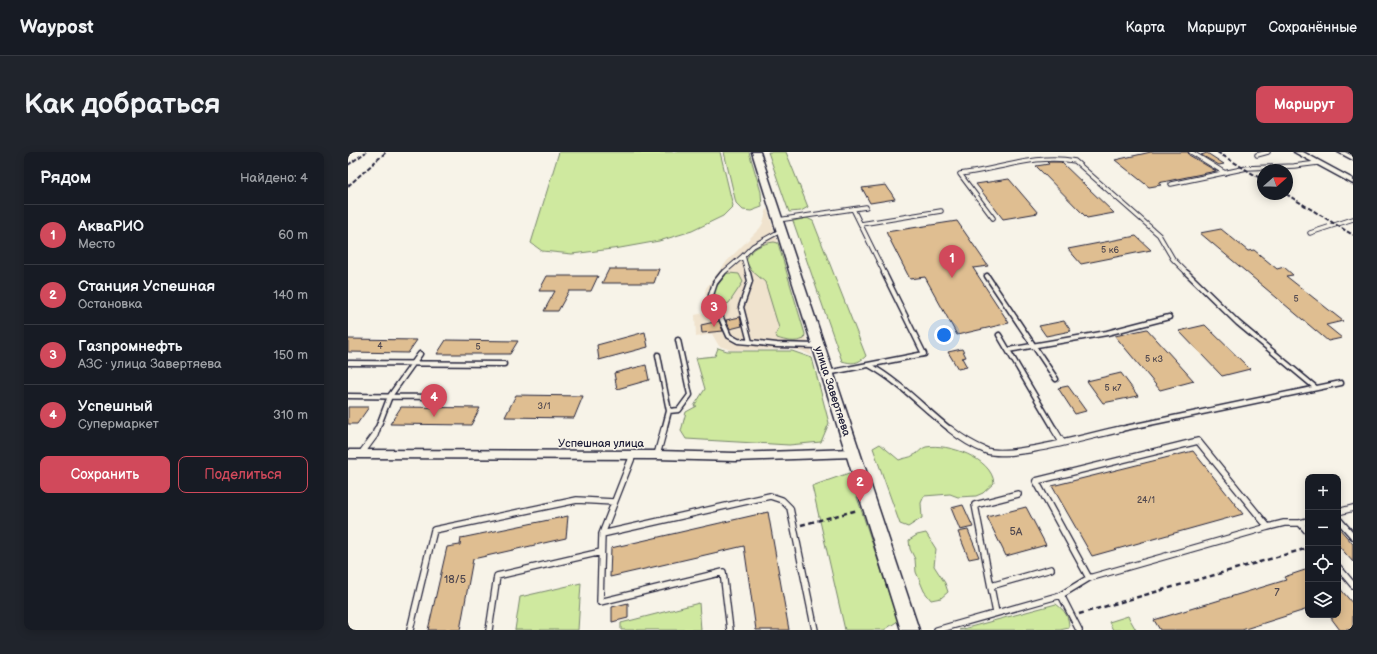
<!DOCTYPE html>
<html lang="ru">
<meta charset="utf-8">
<style>
:root{--surface:#171b24;--page:#20242c;--text:#f1f3f6;--muted:#9ea1a6;--line:#363941;--accent:#d1495b}
body{margin:0;font-family:"Balsamiq Sans",sans-serif;background:var(--page);color:var(--text)}
.controls{position:absolute;right:12px;bottom:12px;display:grid;overflow:hidden;border-radius:8px;box-shadow:0 2px 10px #0003}
.controls button{width:36px;height:36px;display:grid;place-items:center;padding:0;border:0;border-bottom:1px solid var(--line);background:var(--surface);color:var(--text);font:20px sans-serif}
.compass{position:absolute;left:909px;top:12px;width:36px;height:36px;border-radius:50%;background:var(--surface);box-shadow:0 2px 10px #0003;rotate:70deg}
.you{position:absolute;left:596px;top:183px;width:14px;height:14px;margin:-10px;border:3px solid #fff;border-radius:50%;background:#1a73e8;box-shadow:0 0 0 6px #1a73e833}
.badge{display:grid;place-items:center;width:26px;height:26px;border-radius:50%;background:var(--accent);color:#fff;font-size:13px;font-weight:700}
.pin{position:absolute;translate:-50% -33px;filter:drop-shadow(0 1px 2px #0008)}
.pin::after{content:'';position:absolute;top:21px;width:14px;height:12px;background:inherit;clip-path:polygon(0 0,100% 0,50% 100%)}
.list{margin:0;padding:0;list-style:none}
h2{display:flex;justify-content:space-between;align-items:center;height:52px;margin:0;padding:0 16px;font-size:17px}
h2 small{font-size:13px;font-weight:400;color:var(--muted)}
.list li{display:grid;grid-template-columns:26px 1fr auto;gap:12px;align-items:center;box-sizing:border-box;height:60px;padding:0 16px;border-top:1px solid var(--line)}
.list b{display:block;font-size:15px;white-space:nowrap}
.list p{margin:0;font-size:13px;white-space:nowrap;color:var(--muted)}
.list em{font-size:13px;font-style:normal;color:var(--muted)}
.actions{display:flex;gap:8px;padding:12px 16px}
.actions a{flex:1;padding:9px 0;border:1px solid var(--accent);border-radius:8px;text-align:center;font-size:14px;color:var(--accent)}
.actions .main{background:var(--accent);color:#fff}
.icon{flex:none;width:22px;height:22px;fill:none;stroke:currentColor;stroke-width:2;stroke-linecap:round;stroke-linejoin:round}
.map{position:relative;flex:none;width:1005px;height:478px;overflow:hidden;border-radius:8px}
header{display:flex;align-items:center;gap:24px;box-sizing:border-box;height:56px;padding:0 20px;background:var(--surface);border-bottom:1px solid var(--line)}
header strong{font-size:19px}
nav{display:flex;gap:22px;margin-inline-start:auto;font-size:14px}
.intro{display:flex;align-items:center;justify-content:space-between;box-sizing:border-box;height:96px;padding:0 24px}
h1{margin:0;font-size:28px}
.button{padding:10px 18px;border-radius:8px;background:var(--accent);color:#fff;font-size:14px;font-weight:700}
main{display:flex;gap:24px;padding:0 24px}
aside{flex:1;background:var(--surface);border-radius:8px;box-shadow:0 2px 10px #0003}
.map>svg:first-child{display:block}
.built{fill:#f0e3ce}
.green{fill:#cfe99f;stroke:#78866d}
.building{fill:#dfbe91;stroke:#22223b}
.lines{fill:none;stroke-linecap:round;stroke-linejoin:round}
.service-far2-casing{stroke:#22223b;stroke-width:5.5}
.service-far1-casing{stroke:#22223b;stroke-width:7}
.service-casing{stroke:#22223b;stroke-width:8}
.minor-casing{stroke:#22223b;stroke-width:3}
.tertiary-casing{stroke:#22223b;stroke-width:3}
.secondary-casing{stroke:#22223b;stroke-width:3}
.path{stroke:#22223b;stroke-width:2.5;stroke-dasharray:5 3.5;stroke-linecap:butt}
.service-far2{stroke:#f7f3e8;stroke-width:3.5}
.service-far1{stroke:#f7f3e8;stroke-width:4}
.service{stroke:#f7f3e8;stroke-width:5.5}
.minor{fill:#f7f3e8;fill-rule:evenodd}
.tertiary{fill:#f7f3e8;fill-rule:evenodd}
.secondary{fill:#f7f3e8;fill-rule:evenodd}
.rail{stroke:#22223b;stroke-width:2;stroke-dasharray:4.5 2;stroke-linecap:butt}
.labels{text-anchor:middle;stroke-width:3;stroke-linejoin:round;paint-order:stroke}
.number-label{font-size:9px;fill:#514950}
.street-label{font-size:11px;fill:#22223b;stroke:#f7f3e8}
.near-number-label{font-size:11px;fill:#514950}
</style>
<header>
<strong>Waypost</strong>
<nav><a>Карта</a><a>Маршрут</a><a>Сохранённые</a></nav>
</header>
<div class="intro"><h1>Как добраться</h1><a class="button">Маршрут</a></div>
<main>
<aside>
<h2>Рядом<small>Найдено: 4</small></h2>
<ul class="list">
<li><span class="badge">1</span><div><b>АкваРИО</b><p>Место</p></div><em>60 m</em></li>
<li><span class="badge">2</span><div><b>Станция Успешная</b><p>Остановка</p></div><em>140 m</em></li>
<li><span class="badge">3</span><div><b>Газпромнефть</b><p>АЗС · улица Завертяева</p></div><em>150 m</em></li>
<li><span class="badge">4</span><div><b>Успешный</b><p>Супермаркет</p></div><em>310 m</em></li>
</ul>
<div class="actions"><a class="main">Сохранить</a><a>Поделиться</a></div>
</aside>
<div class="map">
<svg width="1005" height="478" viewBox="0 0 1005 478">
<rect width="100%" height="100%" fill="#f7f3e8"/>
<filter id="ink" filterUnits="userSpaceOnUse"><feTurbulence type="fractalNoise" baseFrequency=".025" numOctaves="2"/><feDisplacementMap in="SourceGraphic" scale="8" xChannelSelector="R" yChannelSelector="G"/><feConvolveMatrix kernelMatrix="1 2 1 2 8 2 1 2 1" color-interpolation-filters="sRGB"/></filter>
<g filter="url(#ink)">
<path class="built" d="M419,56L430,91L464,204L454,199L444,197L383,198L371,194L364,182L348,185L347,163L355,161L360,157L357,140L358,136L380,108L412,76L415,71Z"/>
<path class="green" d="M211,0H372L385,54L375,64L344,79L311,89L272,96L224,102L194,99L183,91Z
M376,0H401L413,40L414,55L403,59L395,58L388,51Z
M420,0H438L460,55L453,59L441,60Z
M459,66L465,69L518,204C510,212 504,212 494,209L445,69Z
M426,90L430,91L457,182L456,187C447,191 438,189 429,186L428,182L431,176L417,130L403,118L398,109C401,97 415,91 426,90Z
M381,121L391,122L395,130L381,151C369,156 368,148 366,138L378,122Z
M370,196L379,199H444L464,206L481,271L473,290L441,293L338,287L333,279L338,260L349,254H346L357,237L348,206L367,204Z
M532,292L551,308C555,306 562,306 566,303C571,301 572,297 578,295C600,291 644,306 646,331L635,341L628,344L610,345L602,342L576,344L573,351L574,366L560,375L552,372L525,296Z
M501,321L550,469L536,478H497L464,334Z
M578,381L588,397L586,414L597,431L600,440L593,446L583,448L576,439L568,420L567,407L562,397L561,388L569,383Z
M233,431L230,478H167L172,445Z
M351,451L353,478H273V471Z
M708,452C717,459 721,464 721,476L712,478H611Z
M780,464L788,478H765L761,470Z"/>
<path class="building" d="M803,0H840L841,3L868,19L810,31L813,33L801,35L767,8Z
M859,1L876,12L871,13L853,3Z
M699,10H713L766,61L739,66L688,14L701,12Z
M661,27L690,61L655,67L628,32Z
M538,33L547,47L522,51L514,36Z
M609,69L640,114L625,116L661,171L609,183L577,125L562,127L538,80Z
M873,77L900,99L906,98L929,117L936,115L945,123L938,124L995,169L978,173L994,186L980,189L852,81Z
M788,84L803,98L733,112L720,97Z
M261,117H311L306,131H254Z
M199,124H250L243,139H221L210,159H196L207,139H191Z
M392,165L394,174L382,177L378,168Z
M371,169L375,179L354,181L353,173Z
M716,169L723,179L698,184L691,174Z
M857,173L902,217L874,224L831,179Z
M799,177L846,229L812,238L767,184Z
M297,180L300,195L251,208L249,193Z
M0,187L69,188L60,201L0,200Z
M98,188L170,189L162,202H89Z
M614,197L618,205L614,206L619,215L610,217L600,200Z
M298,213L301,228L269,237L266,221Z
M773,221L790,244L755,251L739,229Z
M720,234L738,259L727,262L710,236Z
M168,243L235,244L226,266L157,265Z
M0,255H21L9,272H0Z
M53,255L132,256L123,273L42,272Z
M845,299L895,362L744,404L704,334Z
M615,353L625,375L612,378L603,356Z
M678,355L698,393L658,404L639,365Z
M420,360L441,478H408L396,394L262,425L263,396Z
M220,364L218,386L125,407L112,478H80L99,395L112,393L113,386Z
M990,375L1005,392V410L990,393Z
M620,378L631,405L621,407L610,380Z
M960,417V457L894,478H812L806,468L938,428L936,425Z
M990,434L1005,452V478H992L983,466H985L983,463H990Z
M280,451V466L264,470V455Z"/>
<g class="lines">
<g class="service-far2-casing">
<path id="service-far2" d="M843,0L877,21
M909,3L920,0
M823,32L899,16L946,14L970,11
M505,57L537,122
M645,66L612,22C650,18 688,1 727,9L811,83L825,107L840,122
M430,68L518,55
M513,72L593,59
M962,81L1005,67
M374,122L395,104
M400,122L395,104L405,94L434,78"/>
</g>
<g class="service-far1-casing">
<path id="service-far1" d="M375,121L367,131L363,143L381,184L390,189L402,190
M400,121L402,129L393,155L402,190L429,193L470,194
M839,121L890,171L968,236
M639,124L708,227
M651,183L707,278
M660,198L759,181L821,165
M310,203L321,259L316,278
M0,211L156,212
M521,213C552,230 575,256 603,278
M479,221L576,202L536,121
M0,244L86,245
M321,259L331,258L342,243L330,188
M29,278L42,244L72,202
M768,278L993,231"/>
</g>
<g class="service-casing">
<path id="service" d="M602,277C613,286 626,294 639,299C664,307 744,283 773,277
M706,277L714,290
M13,302L27,283L29,277
M309,303L316,277
M990,360L1005,356
M990,367L1005,384
M952,371L960,369
M254,382L285,303
M990,415L1005,433
M741,426L688,329L850,289L920,375
M643,434L703,417
M713,443L741,426L920,375L936,371H952L960,380
M648,461L627,353L670,342
M62,478L86,378L229,348L266,350
M141,478L149,424L253,400
M382,478L375,420L252,450L254,382L422,344L434,348L442,356L467,478
M589,478L713,443L731,478"/>
</g>
<g class="minor-casing">
<path id="minor" d="M990,0H997L1005,4V8Z
M505,297L508,298L510,301L508,304L505,305L387,309L309,307L0,306V298L309,299L387,301Z"/>
</g>
<g class="tertiary-casing">
<path id="tertiary" d="M946,0H955L1005,27V32Z"/>
</g>
<g class="secondary-casing">
<path id="secondary" d="M404,0H412L571,478H553Z"/>
</g>
<path class="path" d="M453,373L510,358
M731,462L960,396"/>
<use href="#service-far2" class="service-far2"/>
<use href="#service-far1" class="service-far1"/>
<use href="#service" class="service"/>
<use href="#minor" class="minor"/>
<use href="#tertiary" class="tertiary"/>
<use href="#secondary" class="secondary"/>
<path class="rail" d="M869,0L915,28
M0,13L18,0
M0,34L38,0
M938,42L1005,83"/>
</g>
</g>
<g class="labels">
<g class="number-label">
<text x="762" y="101">5 к6</text>
<text x="948" y="150">5</text>
<text x="32" y="197">4</text>
<text x="130" y="198">5</text>
<text x="806" y="210">5 к3</text>
<text x="765" y="239">5 к7</text>
<text x="196" y="257">3/1</text>
<text x="798" y="351">24/1</text>
</g>
<g class="street-label">
<text transform="translate(485 239) rotate(72)" y="4">улица Завертяева</text>
<text x="253" y="295">Успешная улица</text>
</g>
<g class="near-number-label">
<text x="668" y="383">5А</text>
<text x="107" y="431">18/5</text>
<text x="929" y="444">7</text>
</g>
</g>
</svg>
<div class="controls">
<button>+</button>
<button>−</button>
<button><svg class="icon" aria-label="locate" viewBox="0 0 24 24"><circle cx="12" cy="12" r="6"/><path d="M12 2v4M12 18v4M2 12h4M18 12h4"/></svg></button>
<button><svg class="icon" aria-label="layers" viewBox="0 0 24 24"><path d="M12 4l9 5-9 5-9-5zM3 14l9 5 9-5"/></svg></button>
</div>
<svg class="compass" viewBox="-18 -18 36 36"><path d="M0-13l5 13h-10z" fill="#e53935"/><path d="M0 13l5-13h-10z" fill="#9ea1a6"/></svg>
<div class="you"></div>
<div class="pin badge" style="left:604px;top:126px">1</div>
<div class="pin badge" style="left:512px;top:350px">2</div>
<div class="pin badge" style="left:366px;top:175px">3</div>
<div class="pin badge" style="left:86px;top:265px">4</div>
</div>
</main>
